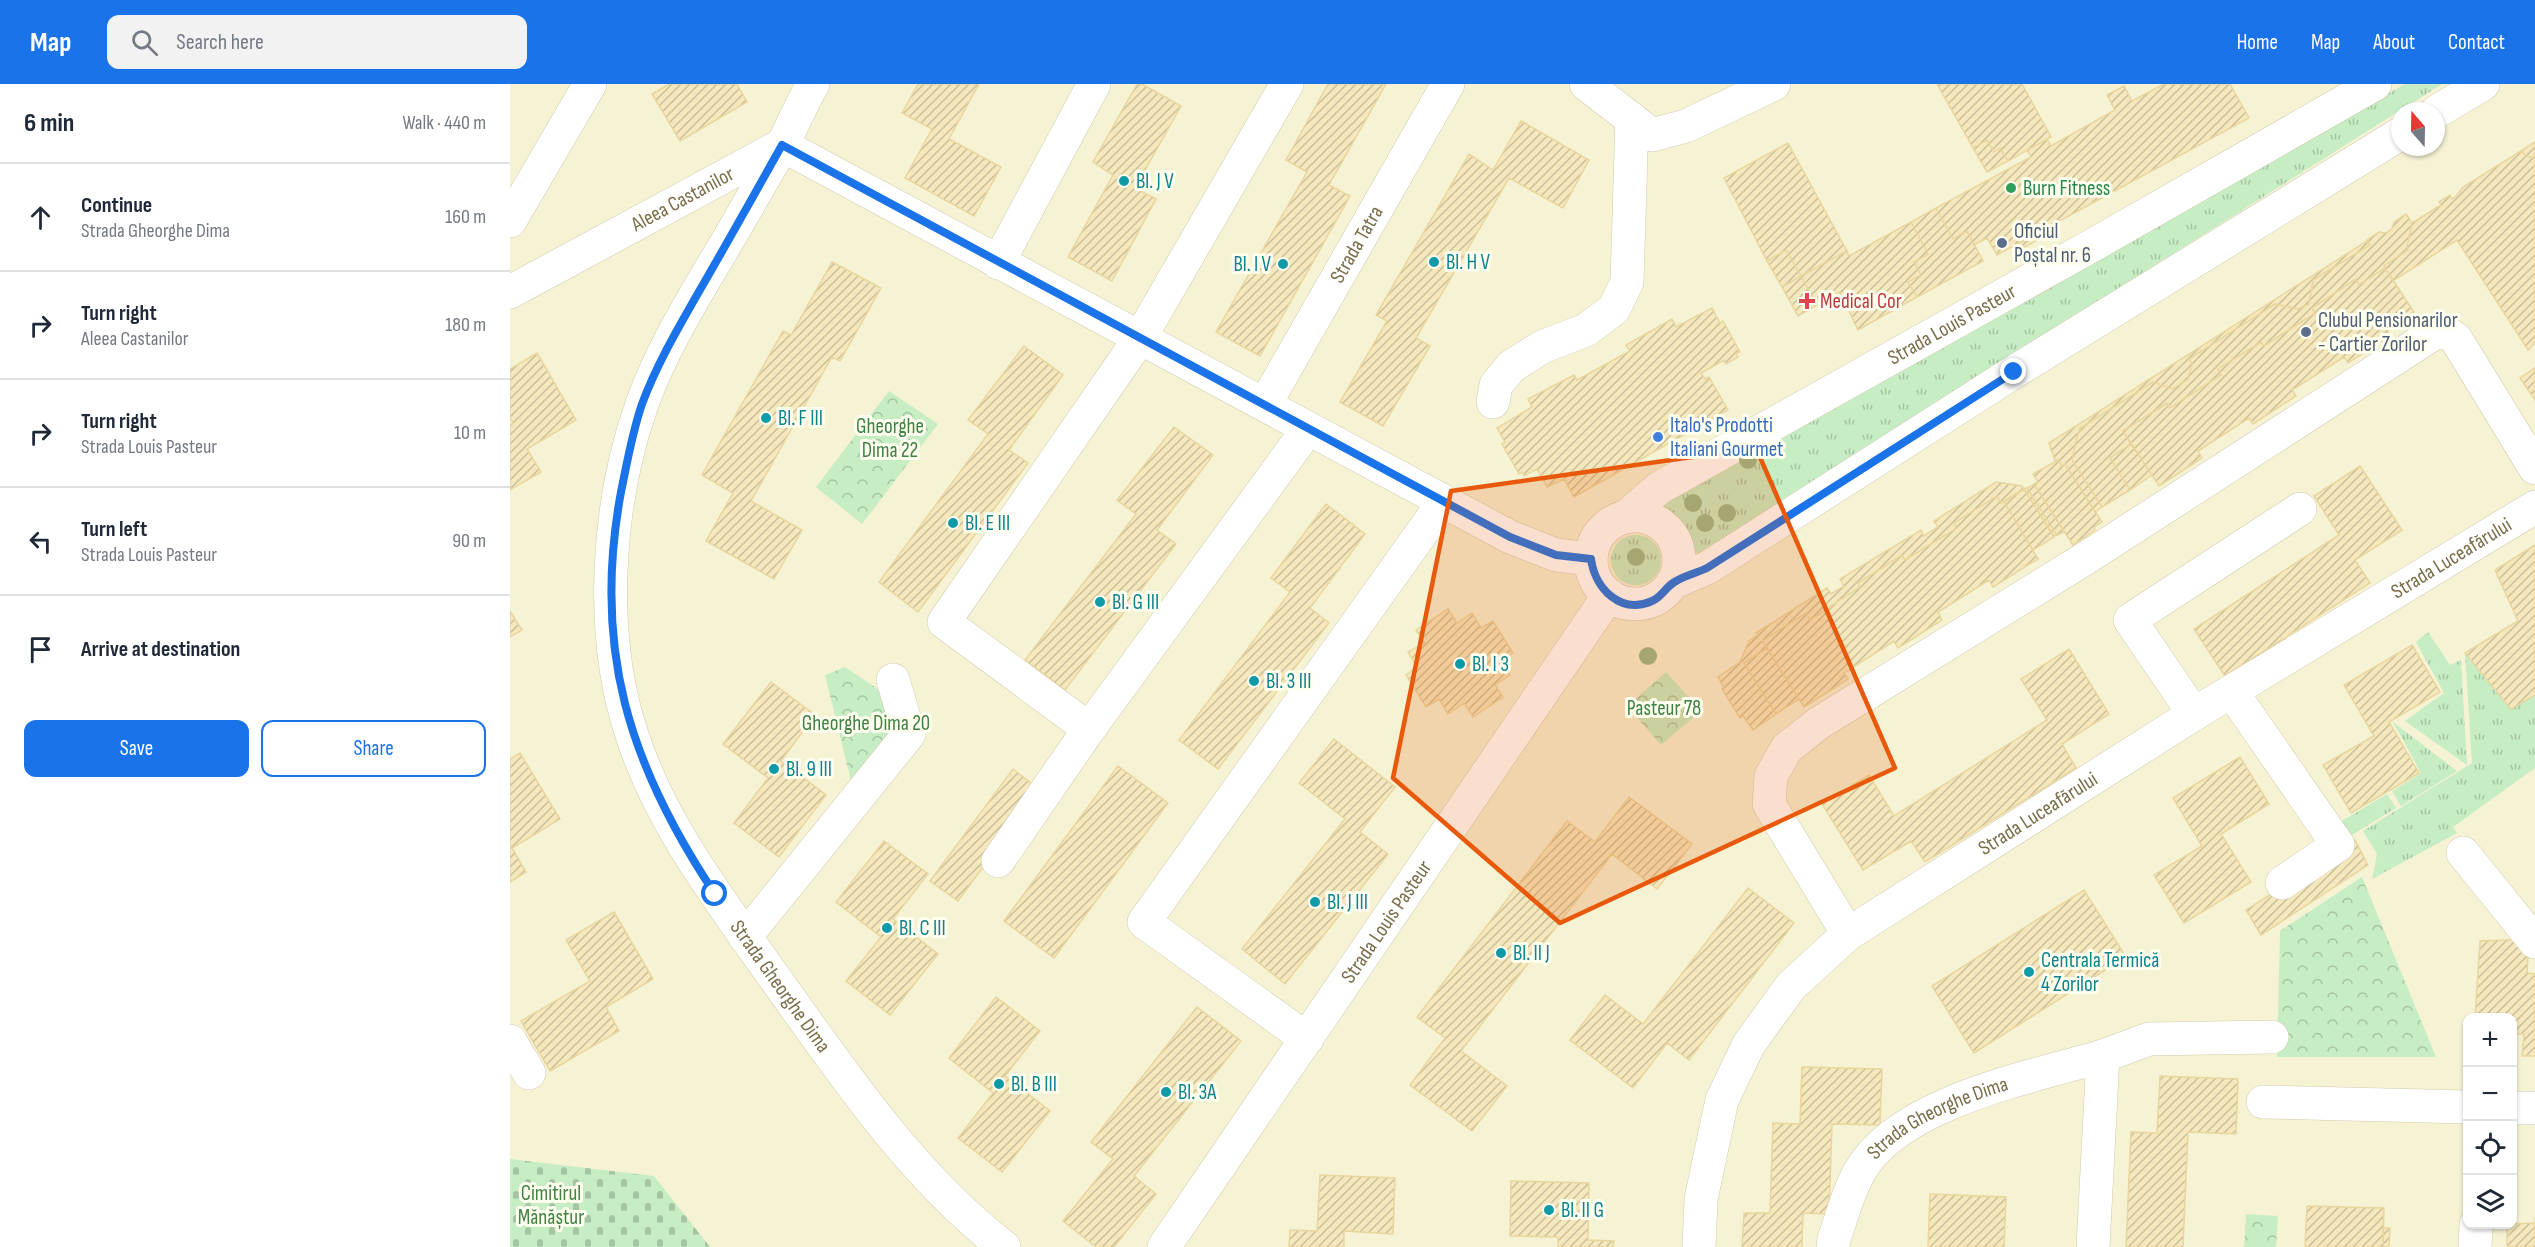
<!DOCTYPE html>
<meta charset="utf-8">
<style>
:root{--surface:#fff;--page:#f2f2f3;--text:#1f2937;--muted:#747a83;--line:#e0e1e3;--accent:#1a73e8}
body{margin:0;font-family:"Sofia Sans Condensed",sans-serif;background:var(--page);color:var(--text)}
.controls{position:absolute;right:18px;bottom:18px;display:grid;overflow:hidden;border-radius:12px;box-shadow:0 2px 4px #0004}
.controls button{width:54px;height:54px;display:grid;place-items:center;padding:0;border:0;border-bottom:2px solid var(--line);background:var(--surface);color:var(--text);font:30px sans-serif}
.compass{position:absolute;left:1881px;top:18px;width:54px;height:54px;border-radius:50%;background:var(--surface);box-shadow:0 2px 4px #0004;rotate:340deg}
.stop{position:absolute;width:18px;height:18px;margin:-14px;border:4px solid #1a73e8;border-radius:50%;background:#fff}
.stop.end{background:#1a73e8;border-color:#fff;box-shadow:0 2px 6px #0008}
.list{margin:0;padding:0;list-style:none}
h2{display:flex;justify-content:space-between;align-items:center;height:78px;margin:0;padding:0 24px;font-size:26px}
h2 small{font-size:20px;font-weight:400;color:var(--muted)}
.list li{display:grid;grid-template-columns:39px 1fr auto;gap:18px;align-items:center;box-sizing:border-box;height:108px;padding:0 24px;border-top:2px solid var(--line)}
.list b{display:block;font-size:22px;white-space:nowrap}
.list p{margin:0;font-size:20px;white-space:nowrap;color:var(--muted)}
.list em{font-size:20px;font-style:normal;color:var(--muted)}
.actions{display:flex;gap:12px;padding:18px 24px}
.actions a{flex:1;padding:14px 0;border:2px solid var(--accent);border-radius:12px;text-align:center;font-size:21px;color:var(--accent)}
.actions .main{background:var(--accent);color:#fff}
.icon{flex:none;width:33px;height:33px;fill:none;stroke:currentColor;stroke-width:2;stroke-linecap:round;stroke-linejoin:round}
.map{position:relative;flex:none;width:2025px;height:1163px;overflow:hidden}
header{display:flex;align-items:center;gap:36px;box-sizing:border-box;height:84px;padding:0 30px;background:var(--accent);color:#fff}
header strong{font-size:28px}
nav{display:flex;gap:33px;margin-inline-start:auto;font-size:21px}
.search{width:420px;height:54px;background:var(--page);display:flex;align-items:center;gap:15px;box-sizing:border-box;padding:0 21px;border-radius:12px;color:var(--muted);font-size:22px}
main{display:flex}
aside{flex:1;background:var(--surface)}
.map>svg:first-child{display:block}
.residential{fill:#f6f3d5;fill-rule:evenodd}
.grass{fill:url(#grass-tufts)}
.cemetery{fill:url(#cemetery-stones)}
.park{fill:url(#park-crowns)}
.building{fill:url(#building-hatch);stroke:#e9d69c;stroke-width:1.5}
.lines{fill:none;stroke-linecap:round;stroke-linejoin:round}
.minor-casing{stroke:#d1caac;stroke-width:34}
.minor{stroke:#fff;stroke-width:33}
.tree{fill:#96b98d}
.route{stroke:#1a73e8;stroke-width:8}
.marked{fill:#e8590c;fill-opacity:0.2;stroke:#e8590c;stroke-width:4.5;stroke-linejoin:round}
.culture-dot{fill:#0f9aa8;stroke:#ffffef;stroke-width:2}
.leisure-dot{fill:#2e9e5b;stroke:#ffffef;stroke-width:2}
.service-dot{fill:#5c6f8a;stroke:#ffffef;stroke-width:2}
.health-dot{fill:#e0444e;stroke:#ffffef;stroke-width:2}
.shop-dot{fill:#3f7fe0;stroke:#ffffef;stroke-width:2}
.labels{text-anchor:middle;stroke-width:6;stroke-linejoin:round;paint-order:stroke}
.culture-label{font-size:21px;fill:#0d838f;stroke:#ffffef;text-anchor:start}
.leisure-label{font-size:21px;fill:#27864d;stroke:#ffffef;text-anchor:start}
.street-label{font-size:21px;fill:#7a6d49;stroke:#ffffef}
.service-label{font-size:21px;fill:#4e5e75;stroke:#ffffef;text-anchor:start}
.health-label{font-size:21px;fill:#be3a42;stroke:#ffffef;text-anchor:start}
.shop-label{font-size:21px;fill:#366cbe;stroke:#ffffef;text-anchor:start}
.park-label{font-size:21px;fill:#408144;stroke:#ffffef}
</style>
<header>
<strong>Map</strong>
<div class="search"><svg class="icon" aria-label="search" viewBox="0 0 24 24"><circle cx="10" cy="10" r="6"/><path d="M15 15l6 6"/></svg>Search here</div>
<nav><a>Home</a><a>Map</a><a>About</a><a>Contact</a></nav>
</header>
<main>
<aside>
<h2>6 min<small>Walk · 440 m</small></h2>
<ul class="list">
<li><svg class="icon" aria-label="ahead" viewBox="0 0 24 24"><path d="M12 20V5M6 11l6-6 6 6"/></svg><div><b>Continue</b><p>Strada Gheorghe Dima</p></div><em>160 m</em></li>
<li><svg class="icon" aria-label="right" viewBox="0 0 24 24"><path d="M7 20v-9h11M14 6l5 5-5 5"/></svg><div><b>Turn right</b><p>Aleea Castanilor</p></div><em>180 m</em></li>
<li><svg class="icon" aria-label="right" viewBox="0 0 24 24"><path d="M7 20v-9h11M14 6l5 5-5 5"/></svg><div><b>Turn right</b><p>Strada Louis Pasteur</p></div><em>10 m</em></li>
<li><svg class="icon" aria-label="left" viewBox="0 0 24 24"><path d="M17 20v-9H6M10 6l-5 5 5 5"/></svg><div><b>Turn left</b><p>Strada Louis Pasteur</p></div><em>90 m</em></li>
<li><svg class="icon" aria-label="arrive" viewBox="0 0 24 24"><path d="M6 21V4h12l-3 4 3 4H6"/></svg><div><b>Arrive at destination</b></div></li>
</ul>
<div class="actions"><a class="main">Save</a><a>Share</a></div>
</aside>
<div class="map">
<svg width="2025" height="1163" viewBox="0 0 2025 1163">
<defs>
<pattern id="grass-tufts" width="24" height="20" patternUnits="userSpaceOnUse" patternTransform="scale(1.5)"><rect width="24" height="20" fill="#c6edc4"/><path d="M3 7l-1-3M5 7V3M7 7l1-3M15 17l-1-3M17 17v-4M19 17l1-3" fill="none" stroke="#a6c4a1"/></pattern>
<pattern id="cemetery-stones" width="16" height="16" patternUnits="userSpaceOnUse" patternTransform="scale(1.5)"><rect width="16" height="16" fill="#c6edc4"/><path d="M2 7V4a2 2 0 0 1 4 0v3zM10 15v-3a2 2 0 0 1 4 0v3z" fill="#a6c4a1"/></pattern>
<pattern id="park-crowns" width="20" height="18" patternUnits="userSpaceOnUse" patternTransform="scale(1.5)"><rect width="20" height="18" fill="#c6edc4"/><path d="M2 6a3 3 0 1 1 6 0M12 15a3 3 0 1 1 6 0" fill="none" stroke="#a6c4a1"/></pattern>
<pattern id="building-hatch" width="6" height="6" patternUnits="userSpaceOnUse" patternTransform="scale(1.5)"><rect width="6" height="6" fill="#f5e8bd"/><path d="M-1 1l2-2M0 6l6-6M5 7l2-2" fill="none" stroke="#cbc09c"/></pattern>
</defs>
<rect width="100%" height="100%" fill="#fefde7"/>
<path class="residential" d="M0,0H2025V1163H0ZM1890,27H1926V63H1890ZM1958,934H2002V1140H1958Z"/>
<path class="grass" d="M1895,0H1932L1189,469L1180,467L1154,423L1156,415Z
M1101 476a25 25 0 1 1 50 0a25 25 0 1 1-50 0Z
M1918,548L1940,581L1951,576L1957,681L1895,637L1934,609L1906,558Z
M1955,569L2001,625L2025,611V684L1943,743L1947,749L1862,795L1867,770L1853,747L1962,679Z
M1883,638L1947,687L1891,722L1882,707L1911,689Z
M1796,685L1832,737L1877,710L1886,724L1829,759L1783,693Z"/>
<path class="cemetery" d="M0,1075L144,1092L200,1163H0Z"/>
<path class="park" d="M379,307L428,340L352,440L306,403Z
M335,583L378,612L388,647L342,701L315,591Z
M1156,588L1191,627L1151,661L1117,622Z
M1852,793L1926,973H1767L1770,847Z
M1736,1130L1768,1132L1766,1163H1734Z"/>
<path class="building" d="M159,0H227L237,18L170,57L142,10Z
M408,0H469L439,55L491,83L464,132L395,94L422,45L392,29Z
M627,0H632L671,22L625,104L646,115L602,197L558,173L603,91L583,78Z
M818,0H876L819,101L840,112L750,272L706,248L797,88L776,76Z
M1427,0H1512L1541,53L1498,77L1490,64L1484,68L1477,56L1463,64Z
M1654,0H1720L1739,34L1487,171L1477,154L1464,161L1457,147L1443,155L1426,124L1521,73L1517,66L1537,55L1541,62L1605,26L1597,11L1614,2L1622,17Z
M1011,37L1079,76L1053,124L999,94L906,254L920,262L873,342L830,318L877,237L866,231L959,70L983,86Z
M1477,56L1484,68L1490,64L1498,77L1477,88L1463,64Z
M2025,58V74L2016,72L2011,67Z
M1278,59L1337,167L1291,192L1276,166L1257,177L1214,94Z
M2011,67L2016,72L2025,74V258L2018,266L1947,156L1883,197L1874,182L1898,166L1897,163L1902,139L1931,121L1929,118L1940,111L1942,115L1946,112L1953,103Z
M1426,124L1443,155L1457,147L1473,177L1407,213L1398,198L1411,191L1404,178L1418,170L1401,138Z
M1896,130L1902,139L1897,163L1898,166L1874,182L1875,184L1849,201L1846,195L1802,224L1805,229L1754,262L1751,258L1708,285L1711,291L1660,324L1657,319L1613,347L1621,360L1600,374L1620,406L1592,423L1562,376L1568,349L1571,347L1569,345L1643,298L1663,305L1678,295L1682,280L1679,275L1765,220L1788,225L1799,220L1803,196L1860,161L1857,156L1869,148L1876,149L1882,145L1884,138Z
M1401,138L1418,170L1404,178L1411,191L1398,198L1407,213L1348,246L1330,208L1307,221L1291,192L1337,167L1339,172Z
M1543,141L1546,146L1509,166L1506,161Z
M1857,157L1860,161L1803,196L1799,220L1788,225L1765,220L1679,275L1682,280L1678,295L1663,305L1643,298L1569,345L1571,347L1568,349L1562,376L1592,423L1585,428L1555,380L1552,382L1548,376L1545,377L1539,359Z
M1276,166L1291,192L1272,203L1257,177Z
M322,178L371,204L330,277L322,273L241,417L292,446L264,495L196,457L223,409L192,391L273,247L281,251Z
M1875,184L1904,228L1877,245L1880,252L1838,279L1834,273L1782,306L1786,312L1743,340L1739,334L1688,367L1692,374L1649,402L1613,347L1657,319L1660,324L1711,291L1708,285L1751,258L1754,262L1805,229L1802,224L1846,195L1849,201Z
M1291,192L1307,221L1288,232L1272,203Z
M1202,224L1210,239L1213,237L1230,268L1226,269L1228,273L1216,280L1214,276L1191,289L1195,295L1199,293L1218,326L1064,413L1054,395L1037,403L1027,385L1014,392L1012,388L1009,390L992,360L995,358L987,344L1022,323L1018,315L1064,291L1067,296L1120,267L1116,261L1162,235L1166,243Z
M514,262L553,291L499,366L518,379L408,528L369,498L478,350L458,336Z
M27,269L66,336L17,365L31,388L0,406V341L3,339L0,334V285Z
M2025,284V316L2010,294Z
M664,343L703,371L647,446L666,460L555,606L515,576L626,430L607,416Z
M1621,360L1642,391L1620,406L1600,374Z
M1548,376L1552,382L1555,380L1592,438L1584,443L1585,446L1563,461L1524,400L1528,398L1523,390Z
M1850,382L1892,446L1845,476L1860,499L1715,592L1684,545L1829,451L1804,412Z
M1486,398L1512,402L1514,405L1491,419L1487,412L1444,439L1447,444L1395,476L1392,471L1348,499L1350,503L1300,536L1296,529L1252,557L1257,564L1234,579L1266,630L1243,646L1233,632L1230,634L1212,605L1214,604L1208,593L1230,578L1239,557L1248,551L1246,549L1317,504L1321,510L1334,502L1330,495L1411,446L1414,452L1428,443L1424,437Z
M1524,400L1554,448L1547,451L1517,404Z
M1517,404L1547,451L1544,452L1514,405Z
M1514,405L1544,453L1523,466L1494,418Z
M1487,412L1491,419L1494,418L1528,475L1483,503L1479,496L1428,528L1432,536L1388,564L1384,557L1334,589L1338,595L1294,623L1252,557L1296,529L1300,536L1350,503L1348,499L1392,471L1395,476L1447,444L1444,439Z
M816,420L855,450L800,524L819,539L708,685L669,656L780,508L761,494Z
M2025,461V611L2001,625L1955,569L2008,537L1985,486Z
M938,525L947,539L962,529L971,544L983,537L1003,569L992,576L1000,591L985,601L993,613L963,633L954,619L938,630L929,615L916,623L896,591L907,583L898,568L915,559L906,546Z
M0,527L12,546L0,553Z
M1902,561L1930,608L1879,638L1909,689L1841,729L1813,681L1864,652L1834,601Z
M1257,564L1289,615L1266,630L1234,579Z
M1559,565L1599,630L1552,660L1566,684L1415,778L1401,757L1353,786L1312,720L1359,691L1384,732L1537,636L1511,595Z
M261,598L305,631L271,677L316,711L269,773L224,739L258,694L213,660Z
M824,655L885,703L850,748L878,770L775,900L732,865L835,735L789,699Z
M10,669L50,735L2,764L16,788L0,798V675Z
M1730,673L1759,720L1711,750L1741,798L1674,839L1644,791L1692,762L1663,714Z
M608,682L658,719L544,874L494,837Z
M503,685L530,706L448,817L420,797Z
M1119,713L1182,760L1147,805L1102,770L951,967L997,1002L962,1047L900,1001L935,954L907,933L1057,737L1085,758Z
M1845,756L1858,781L1751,851L1736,826Z
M374,757L418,790L383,835L428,870L380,931L336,897L371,853L326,818Z
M1238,804L1284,839L1179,976L1157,959L1123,1004L1060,956L1095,911L1133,940Z
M1574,806L1616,873L1464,969L1422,902Z
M104,828L143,895L96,923L109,947L40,987L11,937L80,897L56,856Z
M2019,855L2017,889L2025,890V972H2012L2014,950H2002V934H1965L1970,857Z
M486,913L530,947L495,992L540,1027L492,1088L448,1054L483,1009L439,974Z
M687,923L731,957L624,1092L646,1110L604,1163H586L553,1137L603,1075L581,1058Z
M1292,983L1372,985L1370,1041L1322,1040L1319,1130L1293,1129L1292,1163H1232L1234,1129H1260L1263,1039L1290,1040Z
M1650,992L1728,995L1726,1050L1678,1048L1673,1163H1616L1621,1048L1647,1049Z
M810,1091L885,1094L883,1150L834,1147V1163H779L780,1146L807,1147Z
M1001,1097L1079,1099L1078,1156L1104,1157L1103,1163H1048V1153L1000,1152Z
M1420,1110L1496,1113L1494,1163H1418Z
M1797,1122L1874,1124L1873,1163H1795Z
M2025,1133V1163H1997V1140L2025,1139Z
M1873,1144H1880L1879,1163H1873Z"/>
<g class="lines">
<g class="minor-casing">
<g id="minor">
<path id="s1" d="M303,0C292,19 283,40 273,60C260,84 246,107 233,130C198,192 156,253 132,320C97,419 88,550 122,651C151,741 210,816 264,893C333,989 400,1090 494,1163"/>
<path d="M777,0L630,254L434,538L579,645L798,345"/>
<path d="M1076,0L1142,51L1176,42L1264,0"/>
<path d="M1926,28L1973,0"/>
<path d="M0,137L80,0"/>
<path d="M488,179L584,0"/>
<path id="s2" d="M0,208L272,61L1000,453L1046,471L1081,475"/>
<path d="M983,318L986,301L1002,282L1032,263L1076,246L1104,225L1117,198L1122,35"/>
<path id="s3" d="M755,320L938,0"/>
<path id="s4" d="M1117,432L1149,404L1583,161L1865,0"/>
<circle cx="1125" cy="476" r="44"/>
<path d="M1162,499L1197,484L1504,288L1890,50"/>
<path d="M1722,608L1828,761L1772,799"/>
<path d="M1684,630L1620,536L1790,425"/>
<path d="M1953,769L2025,858"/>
<path d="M488,777L579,645"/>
<path d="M1338,850L1259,720L1261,692L1277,664L1309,639L1576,474L1923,250L1935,247L1946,255L2025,384"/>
<path d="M235,853L399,650L383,596"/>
<path d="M797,955L634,838L933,419"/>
<path d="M0,957L19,989"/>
<path d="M1593,972L1639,955L1762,953"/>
<path d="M1753,1018L1958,1023"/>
<path d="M2002,1024H2025"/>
<path id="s5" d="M654,1163L1099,511"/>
<path id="s6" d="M1189,1163L1191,1115L1212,1016L1239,960L1281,902L1338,850L1684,630L2025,423"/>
<path id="s7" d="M1323,1163L1324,1155C1332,1133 1338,1107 1350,1087C1389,1018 1522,993 1593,972L1583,1163"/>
<path d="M1965,1163L1966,1140"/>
</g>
</g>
<use href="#minor" class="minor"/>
</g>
<g class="tree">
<circle cx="1238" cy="376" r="9"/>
<circle cx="1183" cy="419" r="9"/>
<circle cx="1217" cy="429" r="9"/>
<circle cx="1195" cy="439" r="9"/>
<circle cx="1126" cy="473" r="9"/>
<circle cx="1138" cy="572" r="9"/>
</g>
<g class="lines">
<path class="route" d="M205,810C119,681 82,564 111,408C117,379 122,349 132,320C146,282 167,246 187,211C216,161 244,111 272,61L1000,453L1046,471L1081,475C1085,504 1110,531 1142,517C1152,513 1155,504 1163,499C1172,492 1187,489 1197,484L1504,288"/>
</g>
<path class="marked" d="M1246,364L1385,684L1050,839L883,694L941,407Z"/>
<g class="culture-dot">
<circle cx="614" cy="97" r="6"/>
<circle cx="924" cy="178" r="6"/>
<circle cx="773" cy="180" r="6"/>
<circle cx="256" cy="334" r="6"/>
<circle cx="443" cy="439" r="6"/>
<circle cx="590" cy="518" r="6"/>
<circle cx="950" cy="580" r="6"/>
<circle cx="744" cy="597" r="6"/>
<circle cx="264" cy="685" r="6"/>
<circle cx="805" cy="818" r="6"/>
<circle cx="377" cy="844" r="6"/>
<circle cx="991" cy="869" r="6"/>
<circle cx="1519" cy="888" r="6"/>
<circle cx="489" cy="1000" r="6"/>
<circle cx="656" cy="1008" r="6"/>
<circle cx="1039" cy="1126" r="6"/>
</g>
<circle class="leisure-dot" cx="1501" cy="104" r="6"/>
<g class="service-dot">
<circle cx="1492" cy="159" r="6"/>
<circle cx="1796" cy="248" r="6"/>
</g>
<path class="health-dot" d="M1294 208h6v6h6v6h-6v6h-6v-6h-6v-6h6z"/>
<circle class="shop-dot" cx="1148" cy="353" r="6"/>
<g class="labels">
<g class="culture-label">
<text x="626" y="104">Bl. J V</text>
<text x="936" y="185">Bl. H V</text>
<text x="761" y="187" text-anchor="end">Bl. I V</text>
<text x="268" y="341">Bl. F III</text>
<text x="455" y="446">Bl. E III</text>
<text x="602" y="525">Bl. G III</text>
<text x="962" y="587">Bl. I 3</text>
<text x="756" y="604">Bl. 3 III</text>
<text x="276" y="692">Bl. 9 III</text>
<text x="817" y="825">Bl. J III</text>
<text x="389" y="851">Bl. C III</text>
<text x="1003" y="876">Bl. II J</text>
<text x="1531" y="883">Centrala Termică<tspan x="1531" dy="24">4 Zorilor</tspan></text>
<text x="501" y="1007">Bl. B III</text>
<text x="668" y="1015">Bl. 3A</text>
<text x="1051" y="1133">Bl. II G</text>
</g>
<g class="leisure-label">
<text x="1513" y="111">Burn Fitness</text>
</g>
<g class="street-label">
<text dy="7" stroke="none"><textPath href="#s2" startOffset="196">Aleea Castanilor</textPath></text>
<text dy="7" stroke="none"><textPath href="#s3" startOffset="184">Strada Tatra</textPath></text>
<text dy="7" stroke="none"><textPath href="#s4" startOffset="378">Strada Louis Pasteur</textPath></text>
<text dy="7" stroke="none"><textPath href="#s6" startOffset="1071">Strada Luceafărului</textPath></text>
<text dy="7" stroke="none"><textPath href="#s6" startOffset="585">Strada Luceafărului</textPath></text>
<text dy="7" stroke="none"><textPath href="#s5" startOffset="394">Strada Louis Pasteur</textPath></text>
<text dy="7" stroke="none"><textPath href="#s1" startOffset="993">Strada Gheorghe Dima</textPath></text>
<text dy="7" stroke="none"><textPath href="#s7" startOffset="178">Strada Gheorghe Dima</textPath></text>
</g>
<g class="service-label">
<text x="1504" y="154">Oficiul<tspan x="1504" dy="24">Poștal nr. 6</tspan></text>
<text x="1808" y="243">Clubul Pensionarilor<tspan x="1808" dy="24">- Cartier Zorilor</tspan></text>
</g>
<g class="health-label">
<text x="1310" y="224">Medical Cor</text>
</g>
<g class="shop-label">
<text x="1160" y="348">Italo's Prodotti<tspan x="1160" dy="24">Italiani Gourmet</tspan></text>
</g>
<g class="park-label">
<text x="380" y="349">Gheorghe<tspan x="380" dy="24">Dima 22</tspan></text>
<text x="1154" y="631">Pasteur 78</text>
<text x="356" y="646">Gheorghe Dima 20</text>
<text x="41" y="1116">Cimitirul<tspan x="41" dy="24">Mănăștur</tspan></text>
</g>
</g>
</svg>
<div class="controls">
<button>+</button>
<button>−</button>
<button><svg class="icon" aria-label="locate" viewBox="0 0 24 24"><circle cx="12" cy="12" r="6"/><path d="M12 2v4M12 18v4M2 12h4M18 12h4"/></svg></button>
<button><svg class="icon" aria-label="layers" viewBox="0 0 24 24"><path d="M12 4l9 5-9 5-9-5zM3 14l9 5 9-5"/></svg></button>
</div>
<svg class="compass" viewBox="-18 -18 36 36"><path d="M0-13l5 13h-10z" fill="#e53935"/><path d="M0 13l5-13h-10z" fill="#747a83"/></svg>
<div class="stop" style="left:205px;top:810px"></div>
<div class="stop end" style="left:1504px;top:288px"></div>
</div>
</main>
